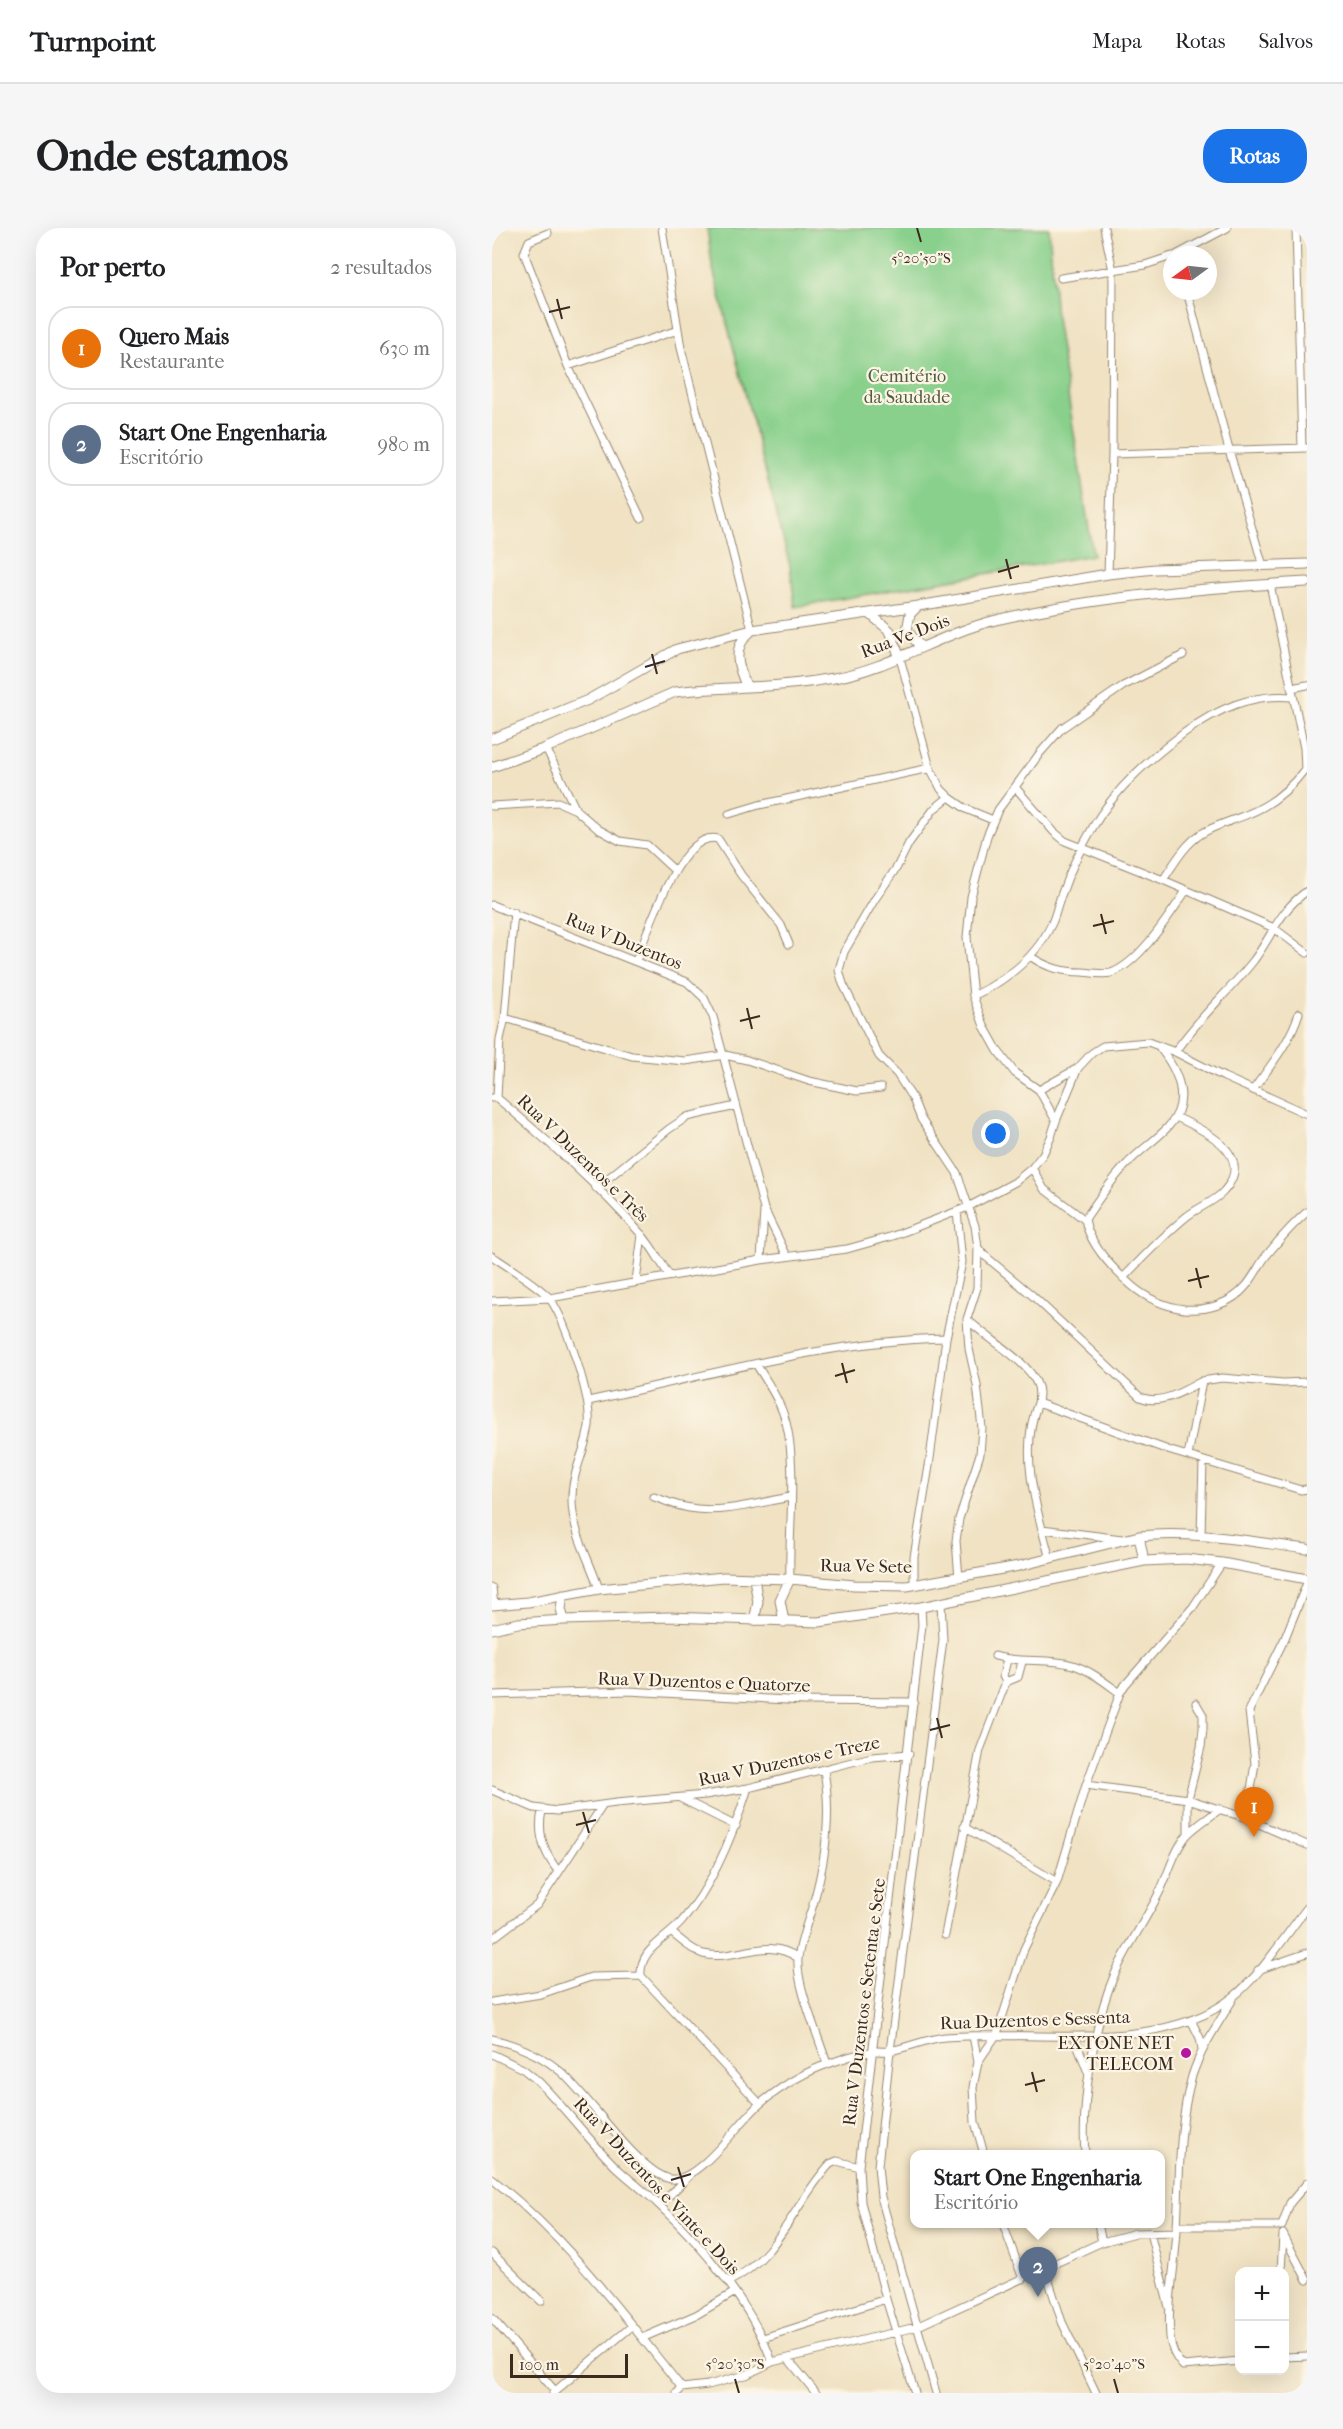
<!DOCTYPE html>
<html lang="pt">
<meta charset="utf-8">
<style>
:root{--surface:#fff;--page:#f6f6f6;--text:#202124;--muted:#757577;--line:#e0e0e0;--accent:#1a73e8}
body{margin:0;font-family:"IM FELL French Canon",serif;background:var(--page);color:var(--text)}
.controls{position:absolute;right:18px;bottom:18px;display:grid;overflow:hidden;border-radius:12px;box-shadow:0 6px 24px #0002}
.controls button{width:54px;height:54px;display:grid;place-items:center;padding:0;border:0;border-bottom:2px solid var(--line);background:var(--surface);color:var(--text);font:30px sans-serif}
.compass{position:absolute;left:671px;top:18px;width:54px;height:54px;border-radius:50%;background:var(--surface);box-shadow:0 6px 24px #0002;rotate:255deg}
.scale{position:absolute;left:18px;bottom:15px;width:118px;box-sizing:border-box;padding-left:6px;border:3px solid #3b2a1e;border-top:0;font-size:16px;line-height:21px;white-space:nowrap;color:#3b2a1e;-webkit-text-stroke:4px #fcf5e5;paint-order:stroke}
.you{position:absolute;left:504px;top:906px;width:21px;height:21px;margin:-15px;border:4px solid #fff;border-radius:50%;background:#1a73e8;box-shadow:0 0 0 9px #1a73e833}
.badge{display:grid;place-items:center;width:39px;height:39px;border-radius:50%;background:var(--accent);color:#fff;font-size:20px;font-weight:700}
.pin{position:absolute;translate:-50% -50px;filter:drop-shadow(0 2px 3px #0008)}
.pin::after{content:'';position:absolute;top:32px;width:21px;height:18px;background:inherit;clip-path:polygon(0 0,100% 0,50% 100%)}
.popup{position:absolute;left:418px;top:1922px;width:255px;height:78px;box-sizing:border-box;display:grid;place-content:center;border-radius:12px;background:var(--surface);filter:drop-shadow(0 2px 4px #0005);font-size:20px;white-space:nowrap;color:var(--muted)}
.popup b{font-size:22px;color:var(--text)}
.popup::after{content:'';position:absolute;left:50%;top:100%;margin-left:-12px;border:12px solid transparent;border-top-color:var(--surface)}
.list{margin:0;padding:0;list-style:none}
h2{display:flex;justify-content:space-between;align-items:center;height:78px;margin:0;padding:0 24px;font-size:26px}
h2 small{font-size:20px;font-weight:400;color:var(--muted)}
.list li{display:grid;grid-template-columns:39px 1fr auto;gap:18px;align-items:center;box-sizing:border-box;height:84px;margin:0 12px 12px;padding:0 12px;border:2px solid var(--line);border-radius:24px}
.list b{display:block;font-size:22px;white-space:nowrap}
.list p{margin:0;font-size:20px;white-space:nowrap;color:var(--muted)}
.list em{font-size:20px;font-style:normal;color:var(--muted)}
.map{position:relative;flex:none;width:815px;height:2165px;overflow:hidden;border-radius:24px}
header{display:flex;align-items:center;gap:36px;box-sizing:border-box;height:84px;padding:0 30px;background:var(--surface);border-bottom:2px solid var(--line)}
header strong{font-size:28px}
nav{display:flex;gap:33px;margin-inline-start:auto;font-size:21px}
.intro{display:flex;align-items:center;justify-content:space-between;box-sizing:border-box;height:144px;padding:0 36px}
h1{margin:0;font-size:42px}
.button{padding:15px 27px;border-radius:24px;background:var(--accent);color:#fff;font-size:21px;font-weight:700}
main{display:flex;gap:36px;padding:0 36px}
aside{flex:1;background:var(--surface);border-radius:24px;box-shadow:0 6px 24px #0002}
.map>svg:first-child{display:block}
.green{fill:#89d08c;stroke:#627d55;stroke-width:1.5}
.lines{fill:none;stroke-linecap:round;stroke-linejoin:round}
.minor-casing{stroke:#968670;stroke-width:9}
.secondary-casing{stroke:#968670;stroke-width:11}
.minor{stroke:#fff;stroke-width:7}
.secondary{stroke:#fff;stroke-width:9}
.ticks{fill:none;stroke:#3b2a1e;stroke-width:2}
.poi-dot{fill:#b5179e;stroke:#fcf5e5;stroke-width:2}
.labels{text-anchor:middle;stroke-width:4.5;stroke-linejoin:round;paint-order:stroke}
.park-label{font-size:18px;fill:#525c3f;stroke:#fcf5e5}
.street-label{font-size:18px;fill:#3b2a1e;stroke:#fcf5e5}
.poi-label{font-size:18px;fill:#3b2a1e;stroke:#fcf5e5;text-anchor:end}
.ticks-label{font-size:15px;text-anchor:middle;fill:#3b2a1e;stroke:#fcf5e5;stroke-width:4.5;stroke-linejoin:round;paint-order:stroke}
</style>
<header>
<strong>Turnpoint</strong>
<nav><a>Mapa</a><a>Rotas</a><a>Salvos</a></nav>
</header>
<div class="intro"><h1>Onde estamos</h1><a class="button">Rotas</a></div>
<main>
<aside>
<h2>Por perto<small>2 resultados</small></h2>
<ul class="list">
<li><span class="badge" style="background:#e8710a">1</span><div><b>Quero Mais</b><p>Restaurante</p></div><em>630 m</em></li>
<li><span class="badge" style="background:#5c6f8a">2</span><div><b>Start One Engenharia</b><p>Escritório</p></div><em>980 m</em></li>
</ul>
</aside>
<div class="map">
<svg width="815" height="2165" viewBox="0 0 815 2165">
<rect width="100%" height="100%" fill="#fcf5e5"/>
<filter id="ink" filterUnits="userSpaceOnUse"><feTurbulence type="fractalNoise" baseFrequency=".0167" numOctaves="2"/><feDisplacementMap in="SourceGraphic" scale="12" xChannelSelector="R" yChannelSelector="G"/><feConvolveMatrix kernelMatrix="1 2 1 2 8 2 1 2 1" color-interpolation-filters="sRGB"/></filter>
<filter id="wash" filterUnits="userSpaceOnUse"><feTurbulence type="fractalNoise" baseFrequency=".008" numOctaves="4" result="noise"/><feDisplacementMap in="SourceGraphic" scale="24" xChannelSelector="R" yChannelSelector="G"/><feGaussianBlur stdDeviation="1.35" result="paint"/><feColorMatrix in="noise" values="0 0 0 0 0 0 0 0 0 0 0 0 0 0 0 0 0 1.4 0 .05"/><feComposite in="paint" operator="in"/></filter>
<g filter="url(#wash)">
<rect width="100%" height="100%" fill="#f0e2c3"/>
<path class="green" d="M215,0H557L564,90L601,327L303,379L298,338L220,37Z"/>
</g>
<g filter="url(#ink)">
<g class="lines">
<g class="minor-casing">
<path id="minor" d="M170,0L189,120L260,402
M612,0L621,43L620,226L616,346
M804,0L810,220
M56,5L37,13L32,25L76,138L149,290
M684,27L735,0
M569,50L653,37L680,28
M695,63L737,222L771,338
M76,138L186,102
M620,226L815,220
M778,356L812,520L813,541
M408,430L438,540L449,561L457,569
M799,460L815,457
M54,520L84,582L106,601L128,613L155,617L182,642
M523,559L562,604L573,613L671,652L782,700L815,725
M0,578L66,574L84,582
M237,586L267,577L438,540
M671,652C682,636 692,617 709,606C723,597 740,593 756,586C779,577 798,561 813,541
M0,677L195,754L212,770L221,789L272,981L295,1028
M538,728C555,740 571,744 591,744C600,745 611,747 619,745C648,735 677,687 694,663
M144,733C155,706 188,601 226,611L249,647L289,697L297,716
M481,768C515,752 544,730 560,695C564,686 566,675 570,665C578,642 589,620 601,599C624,560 656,532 692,505C725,481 760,465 801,469
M13,790L140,828L193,833L233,827L255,832L317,853L365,863L389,860
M668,820C686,843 700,873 676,899C664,912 648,922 635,936C619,952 606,972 593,991C597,1017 621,1041 639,1057C655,1071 671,1078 692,1081C715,1083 739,1076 754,1058C762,1049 767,1037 774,1028C787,1012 800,997 815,984
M683,824C705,791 737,764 762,732C781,706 787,683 815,663
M547,862L586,840
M761,862C779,837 798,814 807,785
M0,870H5C55,912 105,956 149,1006C160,1018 168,1034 177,1047
M5,870L8,811L13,790L22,684
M564,893L547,862L523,845L506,823L492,798L481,768L475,709L479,669L495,608L506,582L548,525L570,500L631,458L691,427
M540,940L552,961L593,992
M104,960L177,901L195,889L244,878
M486,1020L492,1027L541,1068L648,1169C669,1178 691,1163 710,1153
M0,1028C12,1036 53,1062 59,1072C74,1095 100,1170 97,1198C94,1222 80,1244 80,1269C79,1302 97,1330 107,1361
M269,1032L272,983
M631,1050C651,1029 672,1007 694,989C706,979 723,974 732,963C765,926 710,901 684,889
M144,1053L150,1007
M0,1073L58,1070L269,1032L355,1021L401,1008L476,979L523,954L540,940L551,926L559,909L564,893L586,840L600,825L611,818L656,814L683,824L732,849L815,886
M475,1091C494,1110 536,1133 545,1156C548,1162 547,1168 546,1175L679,1223L809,1262L815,1261
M264,1136C274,1152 285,1168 291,1185C307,1227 296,1304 298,1351
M96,1173C214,1148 333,1113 454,1110
M546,1175C526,1223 545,1283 558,1331
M696,1228L710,1153L730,1150L791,1155L815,1154
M162,1269C172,1272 182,1277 193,1279C227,1287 265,1275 298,1269
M550,1301L630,1311
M709,1307L711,1233
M467,1350L464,1313L467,1291L488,1226L490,1200L485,1157L477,1121L475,1091L485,1060L486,1020L483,998L465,945L429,891L421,871L405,846L387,828L351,756L347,742L352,724L383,671L405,639L417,615L442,581L457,569L474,581L501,592
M422,1357V1329L437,1238L454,1110L470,1034L465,983
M0,1360L2,1377
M503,1428C531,1436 555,1429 581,1437C598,1442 614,1455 628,1465
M514,1454L511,1448L515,1432
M0,1467L136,1463L313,1473L422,1474
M332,1543C340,1587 334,1630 322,1673C317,1691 308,1712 306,1731C304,1758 327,1809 335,1836
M594,1557L696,1571L751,1589L815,1617
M256,1560C242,1604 221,1657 191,1692C176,1711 147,1720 149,1748L268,1876
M0,1562L42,1580L65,1583L124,1575L213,1567L256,1560L380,1529L417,1526
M188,1570L244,1598
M50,1583C45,1606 52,1626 67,1644
M751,1589L759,1562L763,1535L757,1483L793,1410L815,1355
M472,1599L565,1654
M696,1606V1571L709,1519L711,1501V1487L704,1475
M180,1705C190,1713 199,1722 211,1726C245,1734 273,1707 306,1730
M453,1707L488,1522L514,1454L526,1449L530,1434
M0,1711L45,1677L111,1577
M766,1742L815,1725
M741,1771C726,1796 709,1820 700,1848C686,1898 688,1947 685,1999C684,2035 675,2072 678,2109C679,2120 683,2130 691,2138L748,2133
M0,1774L49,1766L99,1749L149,1748
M699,1792L708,1810L710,1821
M481,1808L486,1834
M582,1808L597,1847
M0,1811C25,1817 50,1827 69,1844C97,1868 147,1946 179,1951C207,1955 248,1892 269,1875C289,1859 312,1844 336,1836C349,1831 364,1826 378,1824C384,1822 391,1824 397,1823C416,1820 433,1811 453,1809C539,1801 669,1827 741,1769C770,1746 792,1709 815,1680
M0,1826L31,1841L46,1853C74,1881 97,1913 126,1941C139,1953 154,1964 167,1977C210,2017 261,2078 280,2134
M492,1926L483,1894L481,1859L486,1834L505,1806L532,1721L565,1654L594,1557L628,1465L633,1457L701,1379L730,1335
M593,1926C589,1875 602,1795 622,1748C635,1718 654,1692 668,1663C677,1645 682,1622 696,1606C705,1597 718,1589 728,1581
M0,1951C75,2010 131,2087 190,2160
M168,1977L197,1948
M511,1996L531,2051
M606,1996L610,2014
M685,1998H790L798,1975L815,1955
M658,2005L677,2079
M791,2006L815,2052
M0,2025L49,2073
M553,2041L570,2094L604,2165
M789,2044L791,2007
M236,2054C287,2030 302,1975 338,1936L345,1933L367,1939
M0,2090L63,2163
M150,2110L204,2087L243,2064
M271,2110L394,2071
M792,2129L815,2128
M297,2132L324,2165
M61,2165L140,2098
M185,2165L190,2160L216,2157L254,2147L280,2134L424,2099L610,2014L644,2005L685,2004
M423,2165L394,2071L369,1974L367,1939L430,1397L429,1379
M444,2165L389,1969L386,1938L398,1823L451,1412L449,1375"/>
</g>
<g class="secondary-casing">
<path id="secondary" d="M426,378L418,386L415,403L428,418
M377,385L398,403L408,430
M255,459C246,440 239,420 258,404
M0,511L96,472L185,421L260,402L426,378L616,346L663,341L815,336
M0,539L54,520L183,464C208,460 231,461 256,459C284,458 314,455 342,450C399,440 447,406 504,392C605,368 712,360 815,354
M647,1308L652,1333
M71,1367L69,1381L72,1392
M0,1377L36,1374L107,1361L232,1349L298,1351L362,1357L415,1358L527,1338L647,1308C703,1302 760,1314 815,1321
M262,1393L266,1374L262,1351
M292,1394L288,1372L298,1351
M0,1401L26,1395L72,1392L177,1389L327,1394L429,1379L652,1333L694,1331L730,1335L815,1351"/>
</g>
<use href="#minor" class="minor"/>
<use href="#secondary" class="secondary"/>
</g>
</g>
<path class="ticks" d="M425,0L429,14M65,71L70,91M57,84L78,79M514,331L519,351M506,344L527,338M160,426L165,446M153,439L173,433M609,686L614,706M601,698L622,693M255,780L260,801M248,793L268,788M704,1040L709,1060M696,1053L717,1048M350,1135L355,1155M343,1148L363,1142M445,1490L450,1510M438,1502L458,1497M91,1584L97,1605M84,1597L104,1592M540,1844L545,1864M533,1857L553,1852M186,1939L192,1959M179,1952L199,1946M243,2151L247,2165M622,2151L626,2165"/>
<circle class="poi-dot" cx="694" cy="1825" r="6"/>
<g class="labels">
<g class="park-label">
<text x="415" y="154">Cemitério<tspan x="415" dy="21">da Saudade</tspan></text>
</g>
<g class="street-label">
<text transform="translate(413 408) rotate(-21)" y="6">Rua Ve Dois</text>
<text transform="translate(132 713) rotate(22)" y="6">Rua V Duzentos</text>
<text transform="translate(91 930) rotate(44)" y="6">Rua V Duzentos e Três</text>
<text transform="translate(374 1338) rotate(1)" y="6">Rua Ve Sete</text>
<text transform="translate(212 1454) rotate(2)" y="6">Rua V Duzentos e Quatorze</text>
<text transform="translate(297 1533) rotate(-12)" y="6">Rua V Duzentos e Treze</text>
<text transform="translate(372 1774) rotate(-83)" y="6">Rua V Duzentos e Setenta e Sete</text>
<text transform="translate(543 1792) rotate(-2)" y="6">Rua Duzentos e Sessenta</text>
<text transform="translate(165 1958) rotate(47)" y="6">Rua V Duzentos e Vinte e Dois</text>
</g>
<g class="poi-label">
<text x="682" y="1821">EXTONE NET<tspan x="682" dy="21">TELECOM</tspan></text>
</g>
</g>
<g class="ticks-label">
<text x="429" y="35">5°20'50"S</text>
<text x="243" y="2141">5°20'30"S</text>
<text x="622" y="2141">5°20'40"S</text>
</g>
</svg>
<div class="controls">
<button>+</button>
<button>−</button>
</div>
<svg class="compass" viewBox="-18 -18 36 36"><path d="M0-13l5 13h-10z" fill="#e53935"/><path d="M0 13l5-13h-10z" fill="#757577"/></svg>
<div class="scale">100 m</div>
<div class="you"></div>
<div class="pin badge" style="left:762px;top:1609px;background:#e8710a">1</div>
<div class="pin badge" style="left:546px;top:2069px;background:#5c6f8a">2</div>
<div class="popup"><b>Start One Engenharia</b>Escritório</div>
</div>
</main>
